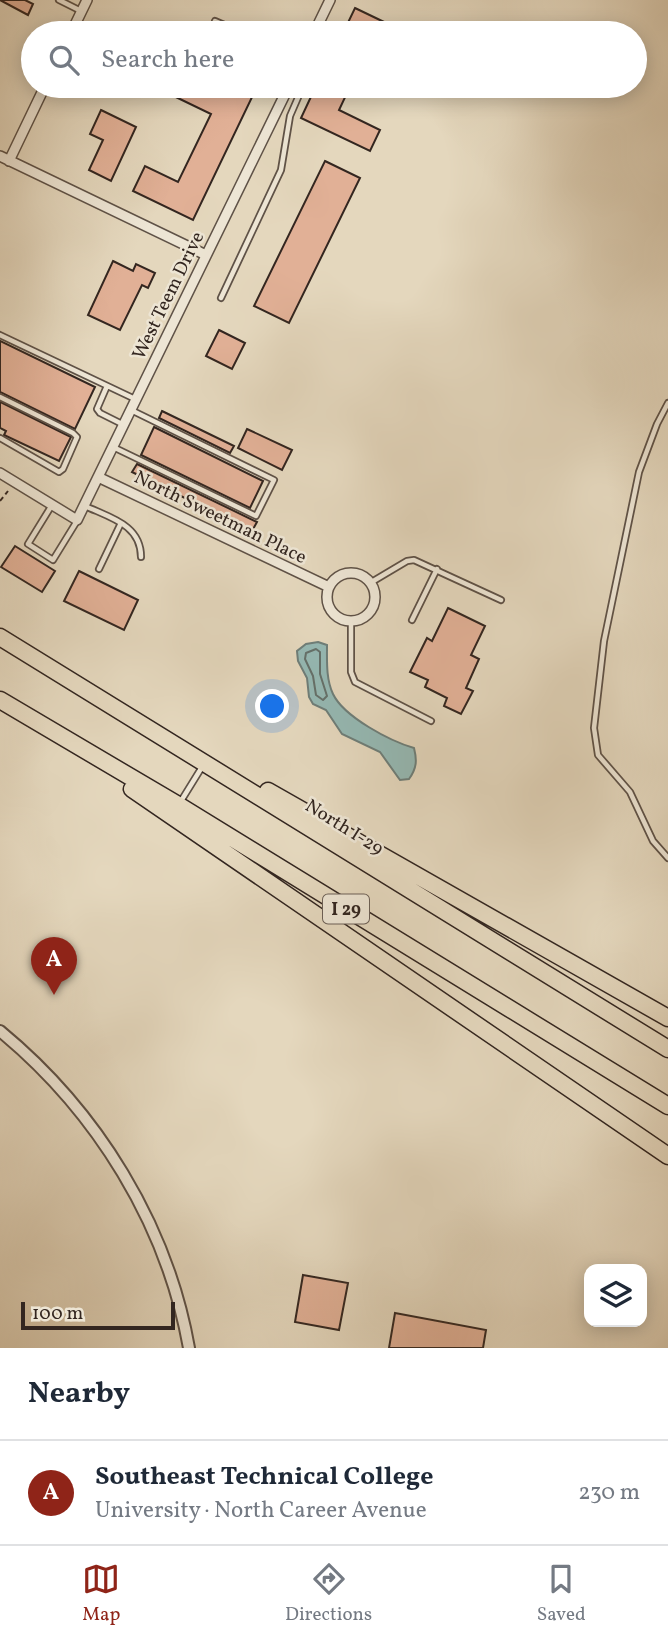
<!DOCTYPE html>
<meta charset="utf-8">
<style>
:root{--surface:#fff;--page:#f6f6f7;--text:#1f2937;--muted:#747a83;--line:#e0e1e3;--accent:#8f2418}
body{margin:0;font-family:Vollkorn,serif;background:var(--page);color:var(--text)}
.controls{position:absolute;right:21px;bottom:21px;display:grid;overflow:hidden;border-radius:14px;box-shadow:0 4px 18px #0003}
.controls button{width:63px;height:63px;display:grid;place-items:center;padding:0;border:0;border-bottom:2px solid var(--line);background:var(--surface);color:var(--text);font:35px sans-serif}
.scale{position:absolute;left:21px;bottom:18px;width:154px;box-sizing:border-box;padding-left:7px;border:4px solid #332620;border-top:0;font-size:19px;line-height:24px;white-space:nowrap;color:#332620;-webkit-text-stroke:5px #ede5d4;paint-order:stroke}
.you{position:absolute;left:273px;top:707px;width:24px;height:24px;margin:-18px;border:5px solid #fff;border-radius:50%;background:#1a73e8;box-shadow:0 0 0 10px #1a73e833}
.badge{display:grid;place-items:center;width:46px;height:46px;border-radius:50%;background:var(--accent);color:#fff;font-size:23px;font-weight:700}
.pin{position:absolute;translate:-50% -58px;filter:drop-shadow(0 2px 4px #0008)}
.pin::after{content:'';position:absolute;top:37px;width:24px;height:21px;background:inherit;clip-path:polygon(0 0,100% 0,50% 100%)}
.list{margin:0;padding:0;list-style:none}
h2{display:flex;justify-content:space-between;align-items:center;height:91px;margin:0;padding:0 28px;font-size:30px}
h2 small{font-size:23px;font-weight:400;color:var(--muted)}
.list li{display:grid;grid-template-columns:46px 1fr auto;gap:21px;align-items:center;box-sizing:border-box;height:105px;padding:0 28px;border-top:2px solid var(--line)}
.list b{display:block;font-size:26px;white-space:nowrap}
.list p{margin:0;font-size:23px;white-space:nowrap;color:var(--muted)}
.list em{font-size:23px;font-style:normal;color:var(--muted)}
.icon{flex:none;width:38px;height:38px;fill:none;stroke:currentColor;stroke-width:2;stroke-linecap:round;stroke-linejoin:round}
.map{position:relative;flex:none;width:668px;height:1348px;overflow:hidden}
.search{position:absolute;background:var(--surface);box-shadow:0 4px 18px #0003;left:21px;right:21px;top:21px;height:77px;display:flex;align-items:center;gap:18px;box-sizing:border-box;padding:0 24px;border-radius:38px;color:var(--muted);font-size:26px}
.sheet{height:196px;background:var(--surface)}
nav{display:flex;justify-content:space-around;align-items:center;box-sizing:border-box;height:98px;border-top:2px solid var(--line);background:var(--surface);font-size:19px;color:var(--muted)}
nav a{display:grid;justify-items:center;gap:4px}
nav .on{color:var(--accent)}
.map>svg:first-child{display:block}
.water{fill:#95b9b4;stroke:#6e7e79;stroke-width:2}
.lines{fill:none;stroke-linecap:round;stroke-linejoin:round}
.shore{stroke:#64706a;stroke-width:2}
.building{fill:#e1b096;stroke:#332620;stroke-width:2}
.service-casing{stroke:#5f5247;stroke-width:8}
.minor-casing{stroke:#5f5247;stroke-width:12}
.tertiary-casing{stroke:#5f5247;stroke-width:14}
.motorway-casing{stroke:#332620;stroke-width:19}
.path{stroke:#332620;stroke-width:2;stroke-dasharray:5 3.5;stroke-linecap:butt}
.service{stroke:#ede5d4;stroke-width:4.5}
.minor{stroke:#ede5d4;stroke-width:9}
.tertiary{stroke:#ede5d4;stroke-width:10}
.motorway{stroke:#e4d7bd;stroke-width:16}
.labels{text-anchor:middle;stroke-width:5;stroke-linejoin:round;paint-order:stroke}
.shield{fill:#ede5d4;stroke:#6b5f56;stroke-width:2}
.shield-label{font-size:18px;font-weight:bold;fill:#332620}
.street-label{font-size:19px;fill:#332620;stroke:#ede5d4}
</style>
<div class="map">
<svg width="668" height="1348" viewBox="0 0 668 1348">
<rect width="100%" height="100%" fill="#e4d7bd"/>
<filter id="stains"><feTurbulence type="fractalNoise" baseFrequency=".00286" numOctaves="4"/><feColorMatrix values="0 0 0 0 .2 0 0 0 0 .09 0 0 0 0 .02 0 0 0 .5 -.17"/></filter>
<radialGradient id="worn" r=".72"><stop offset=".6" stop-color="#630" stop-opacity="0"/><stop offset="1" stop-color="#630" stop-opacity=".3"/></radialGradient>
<path class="water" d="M318,642L327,645C327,662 326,679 333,694C344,717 390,741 414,748C417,760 417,768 409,779L400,780L380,752L342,734L326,710L313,704L309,697L307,678L298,661L297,651L306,644Z"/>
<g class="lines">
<path class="shore" d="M316,649L320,652V674L327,696L323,700L316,695L313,676L305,659L306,653Z"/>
</g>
<path class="building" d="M0,0H25L33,4L28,15Z
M355,8L407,33H343Z
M153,86H239L254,93L193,220L133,191L145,166L178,182L211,114Z
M316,86H338L348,91L339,110L380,130L370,151L301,118Z
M101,110L136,127L111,181L89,170L103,140L90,134Z
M325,161L360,178L289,323L254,306Z
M113,261L133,271L136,264L155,273L148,288L142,285L120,330L88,315Z
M219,330L245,343L232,369L206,356Z
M0,341L95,387L75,429L0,392Z
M0,402L71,437L59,461L4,435L6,431L0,428Z
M162,411L234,446L230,453L159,418Z
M154,427L263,481L250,508L141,455Z
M247,429L292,450L282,470L238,448Z
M137,464L257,522L252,531L132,472Z
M15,546L55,571L42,592L1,567Z
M79,571L138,600L124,630L64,601Z
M448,608L485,626L471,655L479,659L466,688L473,691L461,714L444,706L447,698L425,687L428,680L410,672L427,638L432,641Z
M303,1275L348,1283L339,1330L295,1322Z
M395,1313L486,1330L483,1348H389Z"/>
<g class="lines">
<g class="service-casing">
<path id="service" d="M59,0L81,11
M215,21L243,33
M221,298L281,170L290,116L303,86
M0,335L135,399
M107,386L97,409L100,413L122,424
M0,397L73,433L77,437L63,469L59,472L0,438
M668,403L657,424L639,472L604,641L594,728L598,755L630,792L653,841L668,858
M113,447L256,516L274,480L131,410
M52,505L28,544L53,560L77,521
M85,506C111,518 141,525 141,557
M99,569L121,523
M370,583L407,561L414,560L501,600
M412,620L437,569
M351,621V672L355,682L431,721
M181,801L202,767"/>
</g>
<g class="minor-casing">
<path id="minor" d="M71,33L87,0
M314,33L330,0
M0,156L206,255
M9,161L45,86
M0,473L77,520L289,86
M98,477L329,587
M327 597a24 24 0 1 1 48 0a24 24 0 1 1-48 0Z"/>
</g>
<g class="tertiary-casing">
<path id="tertiary" d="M0,1031C97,1111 167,1224 189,1348"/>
</g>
<g class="motorway-casing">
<path id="motorway" d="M0,637L668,1049
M0,700L178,805L668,1106
M132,789L668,1156
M268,791L668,1018"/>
</g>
<path class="path" d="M0,501L8,491"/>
<use href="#service" class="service"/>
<use href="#minor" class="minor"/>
<use href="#tertiary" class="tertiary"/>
<use href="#motorway" class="motorway"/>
</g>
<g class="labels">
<rect class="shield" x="323" y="894.5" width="46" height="29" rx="5"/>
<g class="shield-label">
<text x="346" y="915">I 29</text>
</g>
<g class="street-label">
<text transform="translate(167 295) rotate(-64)" y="7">West Teem Drive</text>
<text transform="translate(221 516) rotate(26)" y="7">North Sweetman Place</text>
<text transform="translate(345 826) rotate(32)" y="7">North I-29</text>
</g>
</g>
<rect width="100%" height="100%" filter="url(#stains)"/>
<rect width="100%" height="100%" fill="url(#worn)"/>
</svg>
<div class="controls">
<button><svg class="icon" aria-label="layers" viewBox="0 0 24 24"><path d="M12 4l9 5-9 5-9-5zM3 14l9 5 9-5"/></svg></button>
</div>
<div class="scale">100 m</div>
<div class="you"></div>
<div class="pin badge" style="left:54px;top:995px">A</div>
<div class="search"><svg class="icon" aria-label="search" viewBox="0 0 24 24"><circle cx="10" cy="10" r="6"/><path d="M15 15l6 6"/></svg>Search here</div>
</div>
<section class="sheet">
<h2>Nearby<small></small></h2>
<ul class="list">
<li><span class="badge">A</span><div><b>Southeast Technical College</b><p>University · North Career Avenue</p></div><em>230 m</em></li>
</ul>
</section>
<nav>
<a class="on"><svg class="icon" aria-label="map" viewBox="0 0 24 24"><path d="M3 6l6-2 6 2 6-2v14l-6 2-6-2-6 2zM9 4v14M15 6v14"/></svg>Map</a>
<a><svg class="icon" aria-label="directions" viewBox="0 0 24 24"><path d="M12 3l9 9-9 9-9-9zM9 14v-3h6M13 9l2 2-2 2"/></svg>Directions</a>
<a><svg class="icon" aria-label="saved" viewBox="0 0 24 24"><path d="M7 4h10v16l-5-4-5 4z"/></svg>Saved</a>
</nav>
